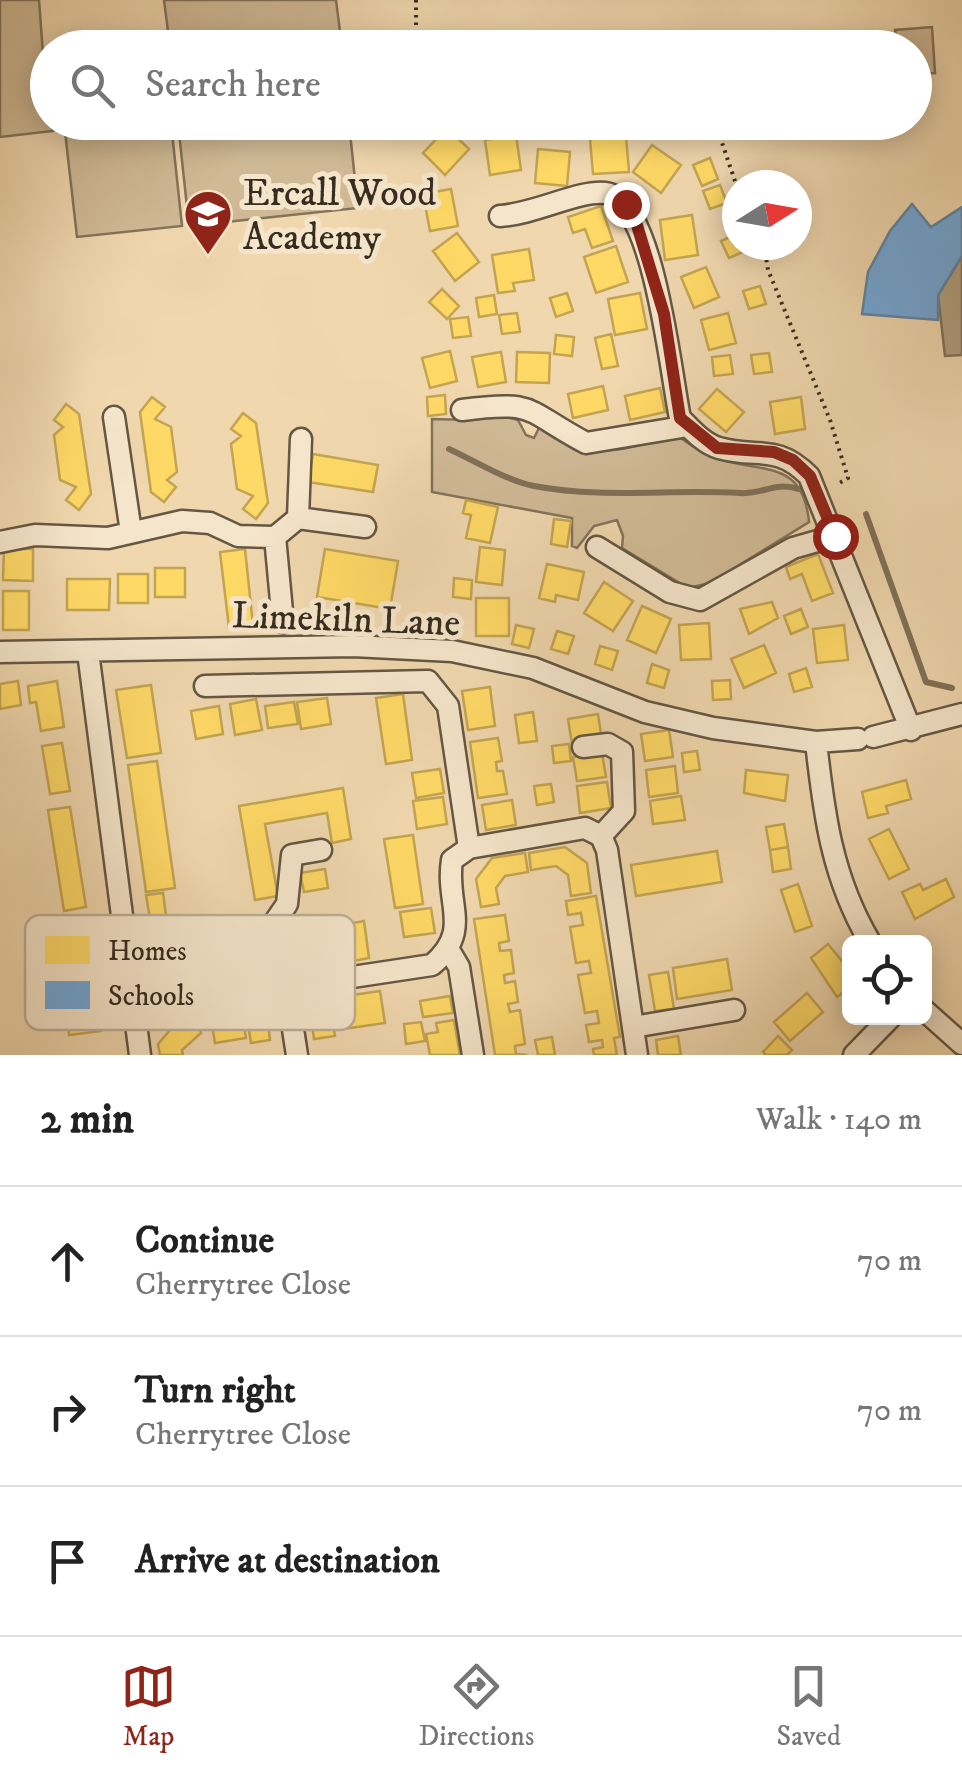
<!DOCTYPE html>
<meta charset="utf-8">
<style>
:root{--surface:#fff;--page:#f2f2f2;--text:#222;--muted:#767676;--line:#e0e0e0;--accent:#8f2418}
body{margin:0;font-family:"IM FELL DW Pica",serif;background:var(--page);color:var(--text)}
.controls{position:absolute;right:30px;bottom:30px;display:grid;overflow:hidden;border-radius:15px;box-shadow:0 5px 25px #0003}
.controls button{width:90px;height:90px;display:grid;place-items:center;padding:0;border:0;border-bottom:2px solid var(--line);background:var(--surface);color:var(--text);font:50px sans-serif}
.compass{position:absolute;left:722px;top:170px;width:90px;height:90px;border-radius:50%;background:var(--surface);box-shadow:0 5px 25px #0003;rotate:79deg}
.stop{position:absolute;width:30px;height:30px;margin:-22px;border:8px solid #8f2418;border-radius:50%;background:#fff}
.stop.end{background:#8f2418;border-color:#fff;box-shadow:0 2px 10px #0008}
.list{margin:0;padding:0;list-style:none}
h2{display:flex;justify-content:space-between;align-items:center;height:130px;margin:0;padding:0 40px;font-size:42px}
h2 small{font-size:32px;font-weight:400;color:var(--muted)}
.list li{display:grid;grid-template-columns:65px 1fr auto;gap:30px;align-items:center;box-sizing:border-box;height:150px;padding:0 40px;border-top:2px solid var(--line)}
.list b{display:block;font-size:38px;white-space:nowrap}
.list p{margin:0;font-size:32px;white-space:nowrap;color:var(--muted)}
.list em{font-size:32px;font-style:normal;color:var(--muted)}
.icon{flex:none;width:55px;height:55px;fill:none;stroke:currentColor;stroke-width:2;stroke-linecap:round;stroke-linejoin:round}
.map{position:relative;flex:none;width:962px;height:1055px;overflow:hidden}
.search{position:absolute;background:var(--surface);box-shadow:0 5px 25px #0003;left:30px;right:30px;top:30px;height:110px;display:flex;align-items:center;gap:25px;box-sizing:border-box;padding:0 35px;border-radius:55px;color:var(--muted);font-size:38px}
.sheet{height:580px;background:var(--surface)}
nav{display:flex;justify-content:space-around;align-items:center;box-sizing:border-box;height:140px;border-top:2px solid var(--line);background:var(--surface);font-size:28px;color:var(--muted)}
nav a{display:grid;justify-items:center;gap:5px}
nav .on{color:var(--accent)}
.map>svg:first-child{display:block}
.green{fill:#d0ba96;stroke:#83735b;stroke-width:2.5}
.water{fill:#b19d7e;stroke:#807058;stroke-width:2.5}
.homes{fill:#ffd966;stroke:#c3a551;stroke-width:2.5}
.schools{fill:#6fa8dc;stroke:#5e83a4;stroke-width:2.5}
.lines{fill:none;stroke-linecap:round;stroke-linejoin:round}
.stream{stroke:#807058;stroke-width:6}
.minor-casing{stroke:#645744;stroke-width:25}
.path{stroke:#362c20;stroke-width:4;stroke-dasharray:2.5 5;stroke-linecap:butt}
.minor{stroke:#f5e5ca;stroke-width:20}
.route{stroke:#8f2418;stroke-width:12}
.labels{text-anchor:middle;stroke-width:10;stroke-linejoin:round;paint-order:stroke}
.poi-label{font-size:38px;fill:#362c20;stroke:#f5e5ca;text-anchor:start}
.street-label{font-size:38px;fill:#362c20;stroke:#f5e5ca}
.key{fill:#f5e5ca;stroke:#bcae97;stroke-width:2.5}
.key-label{font-size:28px;fill:#362c20}
</style>
<div class="map">
<svg width="962" height="1055" viewBox="0 0 962 1055">
<rect width="100%" height="100%" fill="#f0d7ae"/>
<filter id="stains"><feTurbulence type="fractalNoise" baseFrequency=".002" numOctaves="4"/><feColorMatrix values="0 0 0 0 .2 0 0 0 0 .09 0 0 0 0 .02 0 0 0 .5 -.17"/></filter>
<radialGradient id="worn" r=".72"><stop offset=".6" stop-color="#630" stop-opacity="0"/><stop offset="1" stop-color="#630" stop-opacity=".3"/></radialGradient>
<path class="green" d="M0,0H39L48,122L52,123L53,131L0,137Z
M164,0H336L342,47H170Z
M932,27L935,73L915,74L914,48L897,47L895,30Z
M64,123H171L182,226L77,237Z
M178,123H349L358,208L189,226Z
M496,414L518,420L526,435L534,438L539,428L548,426C603,464 617,449 678,436C690,445 704,454 719,459C764,473 803,460 809,522L710,583L688,588L622,548L623,536L617,520L594,526L577,548L572,546V518L432,492V419L471,420Z"/>
<path class="water" d="M962,256V355L945,356L938,295Z"/>
<path class="homes" d="M463,122H481L483,136L465,138Z
M522,122H540L539,138H521Z
M447,128L469,149L445,175L423,153Z
M516,135L521,170L490,175L485,140Z
M626,136L629,172L593,174L590,139Z
M652,145L681,165L661,193L633,172Z
M538,149L570,152L567,186L535,183Z
M710,158L718,179L702,186L693,165Z
M720,185L727,203L710,209L703,191Z
M451,189L458,226L430,231L423,194Z
M601,206L613,241L592,248L585,229L573,233L568,217Z
M692,215L698,255L665,260L660,220Z
M457,233L479,262L455,281L433,251Z
M737,234V245L745,251L729,258L721,241Z
M616,246L628,282L596,293L584,257Z
M529,249L534,280L513,283L515,291L498,293L492,255Z
M706,267L719,297L694,308L681,277Z
M760,286L766,304L749,309L743,291Z
M442,289L459,306L447,319L429,302Z
M567,293L573,311L556,317L550,298Z
M640,293L647,329L615,335L608,299Z
M494,295L497,314L479,317L476,298Z
M517,313L520,332L502,334L499,315Z
M728,313L736,343L709,350L701,320Z
M468,317L471,336L453,338L450,319Z
M611,334L618,366L602,369L595,338Z
M556,335L574,337L572,356L554,354Z
M450,351L457,381L430,388L422,358Z
M501,352L506,382L478,387L472,357Z
M517,352L550,353L549,383L516,382Z
M769,353L772,372L754,374L751,355Z
M730,355L733,374L714,376L712,357Z
M603,386L608,410L573,418L568,394Z
M660,388L665,412L630,420L625,396Z
M717,389L744,412L726,432L699,409Z
M445,395L446,414L428,416L427,397Z
M152,397L165,407L155,419L171,427L177,472L167,480L176,487L164,502L151,492L140,412Z
M801,397L805,429L775,434L770,402Z
M66,404L79,414L91,494L79,510L66,500L76,487L60,480L54,435L63,427L54,420Z
M243,413L256,423L268,503L256,519L243,509L253,496L237,489L231,444L241,436L231,429Z
M313,454L378,465L373,492L308,482Z
M466,500L498,507L490,543L466,538L471,515L463,513Z
M554,519L571,521L567,547L551,544Z
M480,547L505,550L502,585L476,582Z
M4,549H33V581L3,580Z
M245,549L253,625L229,628L220,552Z
M325,549L398,561L390,609L317,597Z
M818,554L833,593L812,601L802,574L790,579L786,567Z
M547,564L584,572L578,600L556,595L555,602L539,598Z
M155,568H185V597H155Z
M118,574H148V603H118Z
M454,578L472,580L471,599L453,597Z
M67,579H110L109,610H67Z
M604,582L633,601L613,631L584,613Z
M3,591H29V630H3Z
M476,598H509V636H476Z
M772,602L778,618L749,634L740,609Z
M642,606L671,619L656,653L627,640Z
M801,609L808,627L791,634L784,616Z
M709,623L711,659L681,660L679,625Z
M516,625L534,629L529,648L512,644Z
M844,625L848,660L817,663L813,629Z
M557,631L574,636L568,654L551,649Z
M764,645L776,673L744,688L731,659Z
M600,646L618,651L612,670L595,664Z
M652,664L669,670L664,688L647,683Z
M806,668L812,687L794,692L789,674Z
M730,680L731,699L713,700L712,681Z
M18,681L21,705L0,709V684Z
M57,681L64,727L41,731L36,702L30,703L28,686Z
M151,685L161,753L127,758L116,690Z
M490,687L495,726L468,730L462,691Z
M403,694L412,760L386,764L376,698Z
M327,698L331,724L301,729L297,702Z
M256,699L262,730L235,735L230,704Z
M294,702L298,724L268,728L265,706Z
M219,706L223,734L196,739L191,711Z
M533,712L537,741L519,743L515,715Z
M598,714L602,740L572,744L568,719Z
M669,730L673,757L645,761L641,734Z
M498,738L502,761L496,762L497,771H503L507,794L478,798L470,742Z
M62,743L70,791L50,794L42,746Z
M569,744L571,761L554,763L552,746Z
M697,751L700,770L684,772L682,753Z
M602,753L606,777L577,781L573,757Z
M157,761L175,888L146,892L128,765Z
M675,766L678,793L649,797L646,770Z
M440,769L444,793L416,798L412,773Z
M746,770L788,775L785,801L744,793Z
M906,780L911,799L886,806L888,813L868,818L862,792Z
M607,782L611,808L580,813L577,786Z
M551,784L554,802L537,805L534,786Z
M343,788L351,839L332,843L327,813L265,824L278,896L255,900L239,806Z
M681,796L685,820L653,824L650,801Z
M443,797L447,824L417,829L413,801Z
M512,800L516,825L486,830L482,805Z
M70,807L86,907L64,911L48,810Z
M784,824L788,847L770,850L766,827Z
M889,829L909,869L889,879L869,839Z
M413,835L423,904L395,908L384,839Z
M565,847L587,863L591,893L571,896L568,875L556,866L531,870L529,853Z
M788,847L791,869L773,872L770,850Z
M717,851L722,882L636,896L631,865Z
M525,853L528,872L505,876L496,888L499,904L481,907L476,879L492,858Z
M325,869L328,888L304,892L300,873Z
M946,879L954,897L915,919L902,892L920,884L923,890Z
M798,884L812,926L795,932L781,890Z
M163,893L168,930L152,932L146,895Z
M596,896L620,1037L614,1038L617,1055H594L593,1049L603,1047L602,1040L589,1042L586,1025L599,1023L597,1011L585,1013L578,975L591,973L589,961L576,963L570,927L583,925L581,913L568,915L566,901Z
M431,908L435,933L404,937L400,912Z
M505,915L509,941L499,943L500,951L511,950L514,973L504,975L505,983L515,981L518,1002L508,1004L510,1012L520,1010L525,1044L515,1046L516,1054L527,1055H495L474,919Z
M364,921L369,958L348,962L342,925Z
M87,922L101,1031L69,1035L67,1016L77,1014L72,974L64,975L61,952L69,951L66,925Z
M828,944L850,971V987L837,997L811,958Z
M727,959L732,990L677,999L673,968Z
M668,972L674,1009L655,1011L649,975Z
M380,991L385,1023L343,1029L339,997Z
M807,993L823,1012L790,1041L774,1022Z
M450,996L453,1013L423,1017L420,1001Z
M265,1003L270,1040L251,1043L245,1006Z
M330,1003L335,1036L314,1039L309,1006Z
M241,1008L246,1038L215,1043L210,1013Z
M197,1013L201,1033L182,1050L183,1055H160L158,1044L183,1015Z
M454,1020L460,1055H430L426,1034L438,1032L436,1023Z
M421,1022L425,1041L406,1044L404,1024Z
M678,1036L681,1055H658L656,1040Z
M778,1036L792,1050L787,1055H766L763,1052Z
M552,1037L555,1055H538L535,1040Z"/>
<path class="schools" d="M912,204L931,227L962,207V256L938,295V320L862,314L868,272L890,231Z"/>
<g class="lines">
<path class="stream" d="M449,449C475,461 505,480 534,486C603,499 670,489 740,493C764,495 772,481 799,489
M866,514L926,682L952,688"/>
<g class="minor-casing">
<path id="minor" d="M500,216C535,214 579,190 605,193C654,198 671,377 680,418C691,429 704,444 719,448C758,459 776,443 809,476L911,730
M462,410C537,400 524,410 586,443L688,426
M114,417L131,532
M298,518L301,439
M275,537L283,622
M0,542L35,535L108,538L182,521L210,523L238,536L275,537L298,518L365,527
M597,547L670,592L700,600L793,548L835,536
M0,652L353,646L452,651L533,668L645,712L713,728L816,742L858,739
M88,652L140,1055
M205,686L428,681L448,706L469,848
M873,737L962,714
M816,742C824,815 832,878 870,942
M583,747L608,744L622,752L624,811L601,836
M449,950L459,967L473,1055
M135,1010L432,965C473,930 445,905 452,860L469,848L585,828L601,836L607,850L637,1055
M924,1010L962,1044
M633,1027L734,1010
M297,1055L276,920L287,904L292,855L321,850
M854,1055L890,1018"/>
</g>
<path class="path" d="M416,0V40L420,48
M715,122L737,187
M764,245L768,270L830,420L848,478L836,485"/>
<use href="#minor" class="minor"/>
</g>
<g class="lines">
<path class="route" d="M626,204L636,222L664,314L680,418L717,448L774,452L793,460L810,476L835,536"/>
</g>
<defs>
<g id="school-pin" transform="scale(2.5)"><path d="M0 17L-7.5 6A9.5 9.5 0 1 1 7.5 6Z" fill="#8f2418" stroke="#f5e5ca"/><path d="M0-5L7-2L0 1L-7-2ZM-4 1L0 2.5L4 1V4Q0 6-4 4Z" fill="#fff"/></g>
</defs>
<g fill-rule="evenodd">
<use href="#school-pin" x="208" y="214"/>
</g>
<g class="labels">
<g class="poi-label">
<text x="243" y="205">Ercall Wood<tspan x="243" dy="44">Academy</tspan></text>
</g>
<g class="street-label">
<text transform="translate(346 618) rotate(2)" y="13">Limekiln Lane</text>
</g>
</g>
<rect x="25" y="915" width="330" height="115" rx="15" class="key"/>
<rect x="45" y="936" width="45" height="28" fill="#ffd966"/>
<rect x="45" y="981" width="45" height="28" fill="#6fa8dc"/>
<g class="key-label">
<text x="108" y="960">Homes</text>
<text x="108" y="1005">Schools</text>
</g>
<rect width="100%" height="100%" filter="url(#stains)"/>
<rect width="100%" height="100%" fill="url(#worn)"/>
</svg>
<div class="controls">
<button><svg class="icon" aria-label="locate" viewBox="0 0 24 24"><circle cx="12" cy="12" r="6"/><path d="M12 2v4M12 18v4M2 12h4M18 12h4"/></svg></button>
</div>
<svg class="compass" viewBox="-18 -18 36 36"><path d="M0-13l5 13h-10z" fill="#e53935"/><path d="M0 13l5-13h-10z" fill="#767676"/></svg>
<div class="stop" style="left:835px;top:536px"></div>
<div class="stop end" style="left:626px;top:204px"></div>
<div class="search"><svg class="icon" aria-label="search" viewBox="0 0 24 24"><circle cx="10" cy="10" r="6"/><path d="M15 15l6 6"/></svg>Search here</div>
</div>
<section class="sheet">
<h2>2 min<small>Walk · 140 m</small></h2>
<ul class="list">
<li><svg class="icon" aria-label="ahead" viewBox="0 0 24 24"><path d="M12 20V5M6 11l6-6 6 6"/></svg><div><b>Continue</b><p>Cherrytree Close</p></div><em>70 m</em></li>
<li><svg class="icon" aria-label="right" viewBox="0 0 24 24"><path d="M7 20v-9h11M14 6l5 5-5 5"/></svg><div><b>Turn right</b><p>Cherrytree Close</p></div><em>70 m</em></li>
<li><svg class="icon" aria-label="arrive" viewBox="0 0 24 24"><path d="M6 21V4h12l-3 4 3 4H6"/></svg><div><b>Arrive at destination</b></div></li>
</ul>
</section>
<nav>
<a class="on"><svg class="icon" aria-label="map" viewBox="0 0 24 24"><path d="M3 6l6-2 6 2 6-2v14l-6 2-6-2-6 2zM9 4v14M15 6v14"/></svg>Map</a>
<a><svg class="icon" aria-label="directions" viewBox="0 0 24 24"><path d="M12 3l9 9-9 9-9-9zM9 14v-3h6M13 9l2 2-2 2"/></svg>Directions</a>
<a><svg class="icon" aria-label="saved" viewBox="0 0 24 24"><path d="M7 4h10v16l-5-4-5 4z"/></svg>Saved</a>
</nav>
